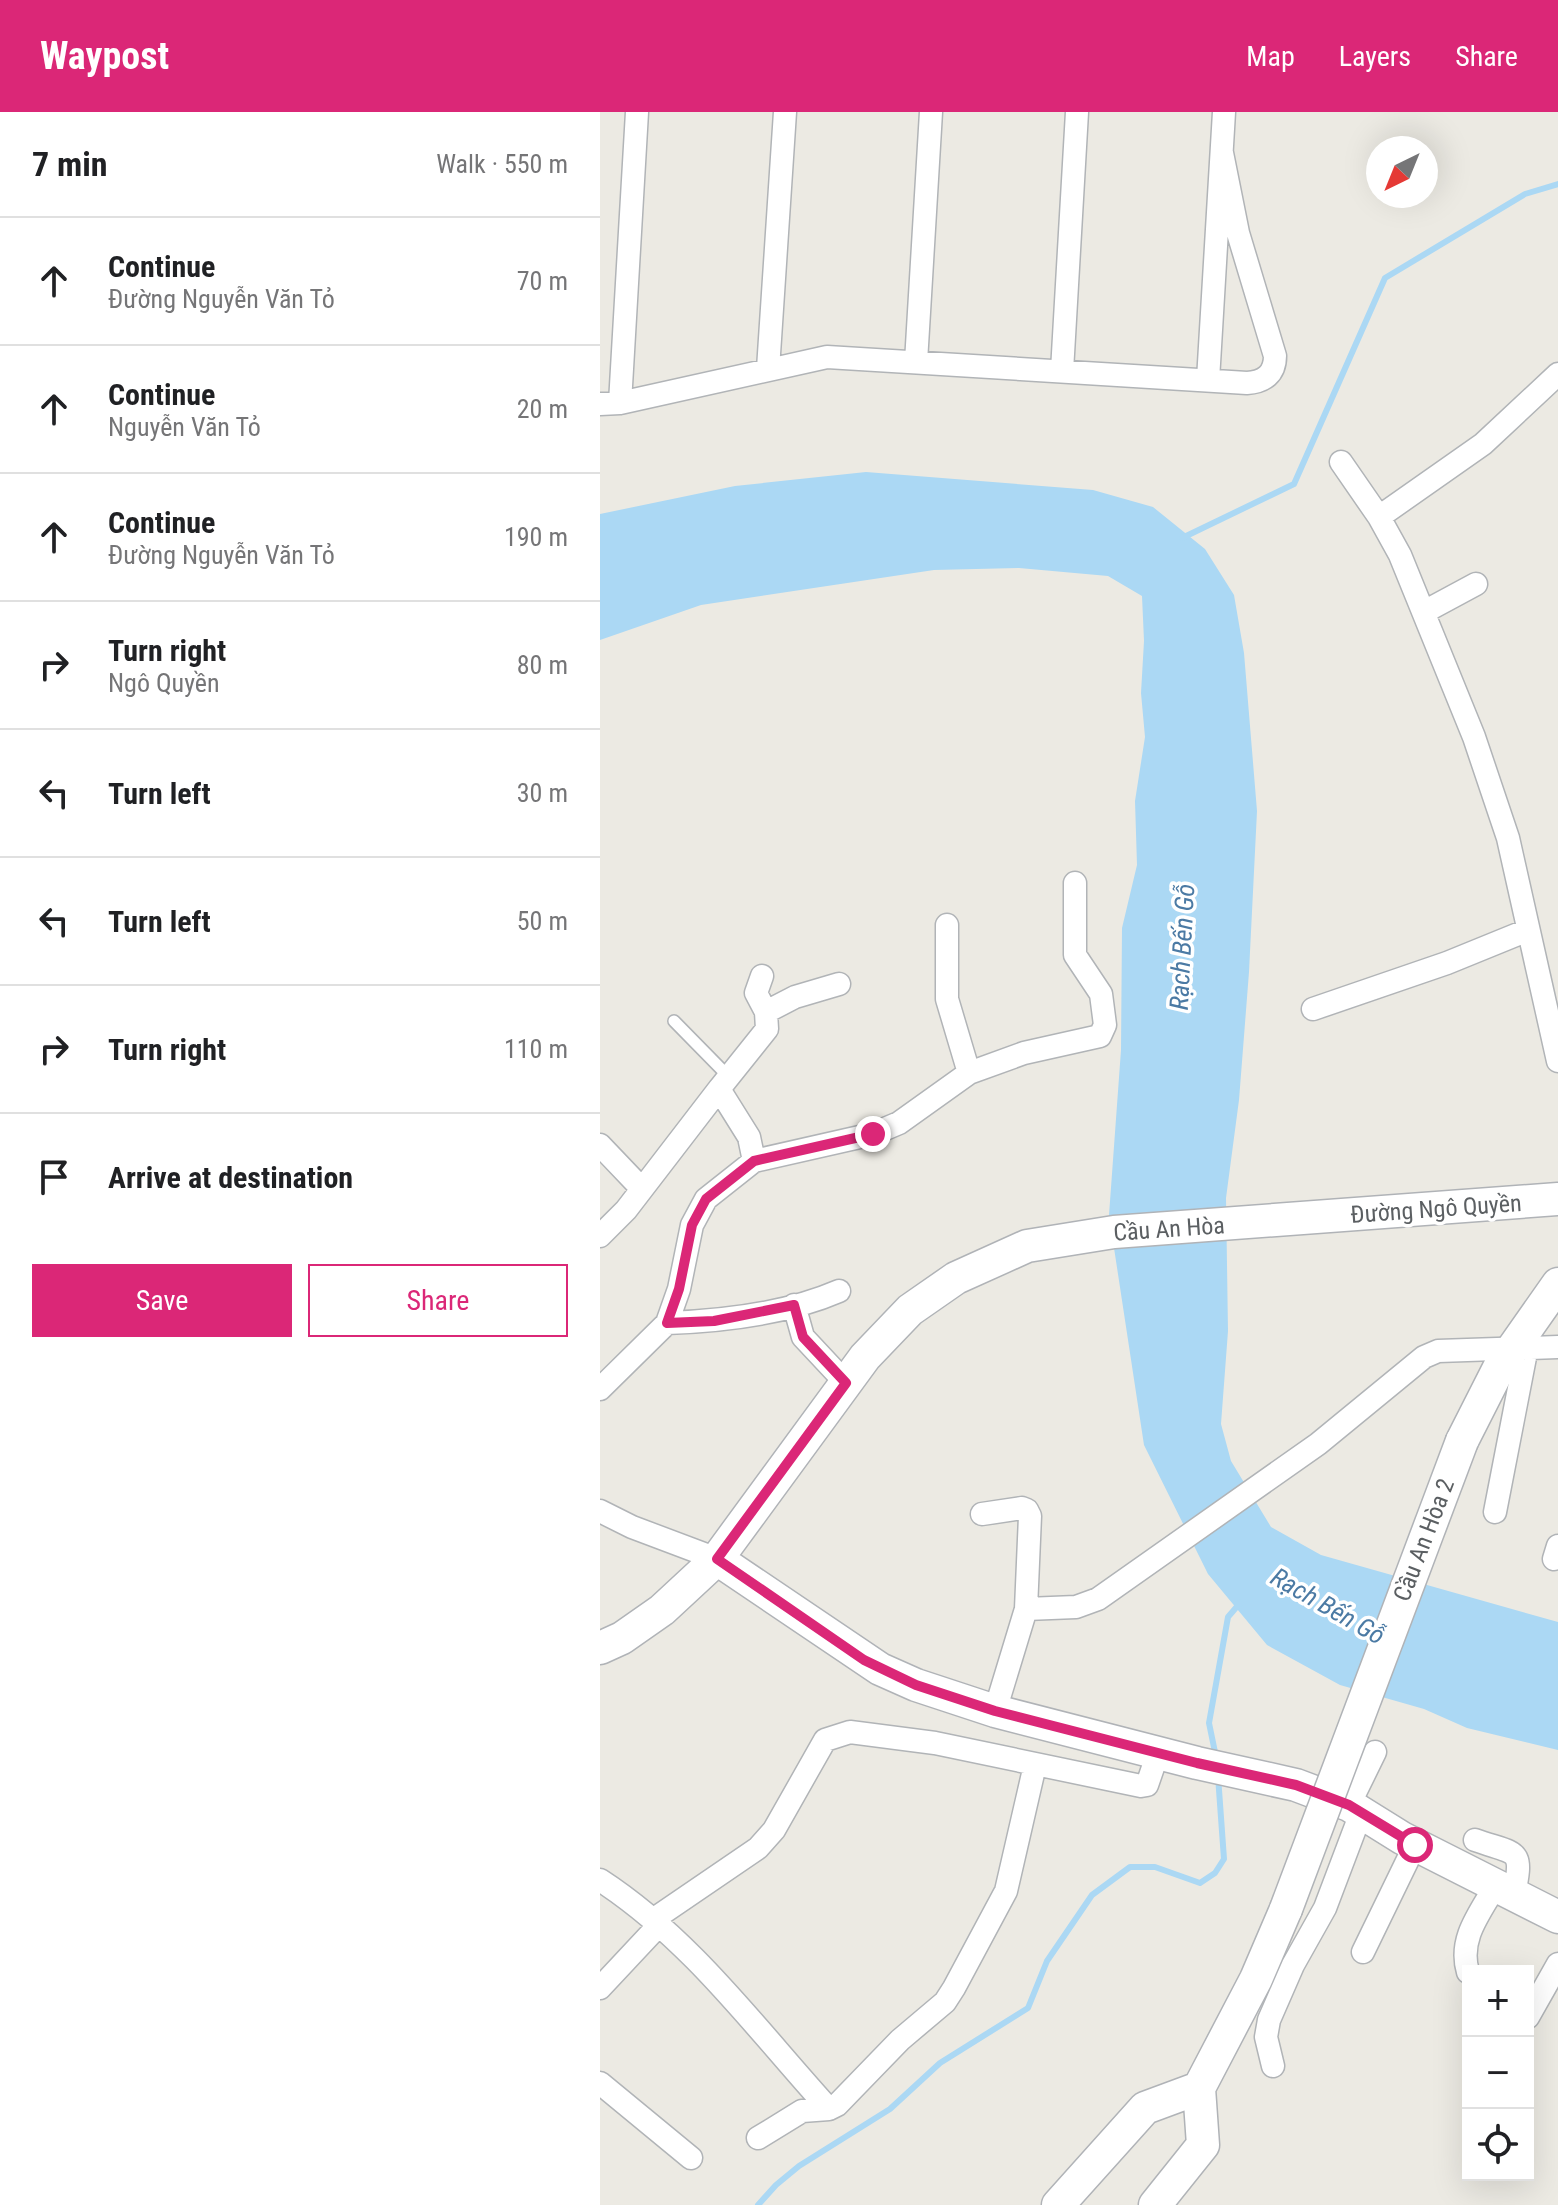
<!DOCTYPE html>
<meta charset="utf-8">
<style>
:root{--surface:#fff;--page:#f6f6f6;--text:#202124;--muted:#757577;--line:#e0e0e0;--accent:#db2777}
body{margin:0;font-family:"Roboto Condensed",sans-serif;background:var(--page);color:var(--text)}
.controls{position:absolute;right:24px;bottom:24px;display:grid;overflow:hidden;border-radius:0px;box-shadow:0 8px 32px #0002}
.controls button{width:72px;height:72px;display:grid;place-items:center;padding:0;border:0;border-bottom:2px solid var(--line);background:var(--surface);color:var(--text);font:40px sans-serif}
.compass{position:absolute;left:766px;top:24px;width:72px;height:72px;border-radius:50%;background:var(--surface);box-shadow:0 8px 32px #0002;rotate:223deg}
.stop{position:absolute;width:24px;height:24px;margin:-18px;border:6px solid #db2777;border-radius:50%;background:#fff}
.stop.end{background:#db2777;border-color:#fff;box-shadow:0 2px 8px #0008}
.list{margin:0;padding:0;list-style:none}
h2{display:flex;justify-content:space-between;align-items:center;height:104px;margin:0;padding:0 32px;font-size:34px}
h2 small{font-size:26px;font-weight:400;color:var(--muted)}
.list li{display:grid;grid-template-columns:52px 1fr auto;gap:24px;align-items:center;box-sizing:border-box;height:128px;padding:0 32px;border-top:2px solid var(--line)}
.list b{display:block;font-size:30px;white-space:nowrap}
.list p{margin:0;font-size:26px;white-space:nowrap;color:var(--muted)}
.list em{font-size:26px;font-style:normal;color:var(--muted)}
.actions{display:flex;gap:16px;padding:24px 32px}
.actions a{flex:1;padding:18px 0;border:2px solid var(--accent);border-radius:0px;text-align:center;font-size:28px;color:var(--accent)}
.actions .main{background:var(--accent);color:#fff}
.icon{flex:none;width:44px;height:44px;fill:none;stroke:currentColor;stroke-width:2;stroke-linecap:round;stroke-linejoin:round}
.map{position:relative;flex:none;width:958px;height:2093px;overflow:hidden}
header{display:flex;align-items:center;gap:48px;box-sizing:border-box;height:112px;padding:0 40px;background:var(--accent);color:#fff}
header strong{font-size:38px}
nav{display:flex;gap:44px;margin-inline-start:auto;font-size:28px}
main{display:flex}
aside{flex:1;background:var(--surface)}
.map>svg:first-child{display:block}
.water{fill:#abd8f4}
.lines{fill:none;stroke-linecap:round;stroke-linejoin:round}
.stream{stroke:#abd8f4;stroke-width:6}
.lane-casing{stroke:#b1b4b7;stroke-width:14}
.street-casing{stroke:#b1b4b7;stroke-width:25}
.secondary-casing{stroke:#b0b3b7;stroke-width:35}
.lane{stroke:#fff;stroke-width:11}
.street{stroke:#fff;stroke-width:22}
.secondary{stroke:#fff;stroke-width:32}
.secondary-bridge-casing{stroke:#b0b3b7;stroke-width:35;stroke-linecap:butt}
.secondary-bridge{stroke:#fff;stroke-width:32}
.route{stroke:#db2777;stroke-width:10}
.labels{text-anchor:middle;stroke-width:7;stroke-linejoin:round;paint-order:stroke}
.street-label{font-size:24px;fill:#5b5f62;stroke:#fff}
.water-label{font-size:26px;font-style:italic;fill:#4b7aa4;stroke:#fff}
</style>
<header>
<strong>Waypost</strong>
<nav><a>Map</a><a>Layers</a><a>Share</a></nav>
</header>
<main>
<aside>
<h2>7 min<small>Walk · 550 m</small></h2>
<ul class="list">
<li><svg class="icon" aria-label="ahead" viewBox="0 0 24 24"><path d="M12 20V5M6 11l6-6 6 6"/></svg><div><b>Continue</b><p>Đường Nguyễn Văn Tỏ</p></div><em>70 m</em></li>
<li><svg class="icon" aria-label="ahead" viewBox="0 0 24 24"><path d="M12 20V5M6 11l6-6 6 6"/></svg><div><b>Continue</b><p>Nguyễn Văn Tỏ</p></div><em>20 m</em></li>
<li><svg class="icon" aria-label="ahead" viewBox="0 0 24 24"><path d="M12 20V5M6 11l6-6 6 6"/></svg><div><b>Continue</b><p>Đường Nguyễn Văn Tỏ</p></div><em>190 m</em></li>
<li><svg class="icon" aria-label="right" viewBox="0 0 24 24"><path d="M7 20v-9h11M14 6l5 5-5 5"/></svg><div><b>Turn right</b><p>Ngô Quyền</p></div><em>80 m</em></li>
<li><svg class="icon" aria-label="left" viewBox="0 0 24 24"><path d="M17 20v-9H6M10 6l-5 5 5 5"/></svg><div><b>Turn left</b></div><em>30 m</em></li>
<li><svg class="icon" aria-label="left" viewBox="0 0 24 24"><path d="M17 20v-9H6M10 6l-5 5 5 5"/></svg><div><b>Turn left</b></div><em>50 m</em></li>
<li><svg class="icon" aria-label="right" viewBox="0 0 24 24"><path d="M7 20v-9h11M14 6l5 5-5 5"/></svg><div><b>Turn right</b></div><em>110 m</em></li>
<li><svg class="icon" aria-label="arrive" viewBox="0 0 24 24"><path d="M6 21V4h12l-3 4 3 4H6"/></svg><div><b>Arrive at destination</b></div></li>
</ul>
<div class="actions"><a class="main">Save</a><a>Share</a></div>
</aside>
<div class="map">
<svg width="958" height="2093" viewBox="0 0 958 2093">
<rect width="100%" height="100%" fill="#eceae3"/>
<path class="water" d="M266,360L493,378L553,395L605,437L634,483L644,541L657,699L649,860L639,988L626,1086L628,1219L621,1312L631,1349L671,1415L721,1443L958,1510V1638L867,1616L824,1597L740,1573L667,1533L608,1462L544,1333L509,1103L521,938L522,816L537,753L535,689L545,625L541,581L544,529L542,484L508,464L419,456L334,458L101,493L0,528V402L135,374Z"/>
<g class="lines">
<path class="stream" d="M582,426L694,372L785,166L925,82L958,72
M616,1645L609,1611L628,1505L640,1491
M158,2093L176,2073L199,2054L290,1997L340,1951L428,1896L447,1849L492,1783L530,1755H555L600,1771L615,1761L624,1747L618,1664"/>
<g class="lane-casing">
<path id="lane" d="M74,909L128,964"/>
</g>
<g class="street-casing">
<path id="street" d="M316,250L331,0
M168,257L185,0
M462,259L477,0
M608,268L624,0
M20,291L37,0
M0,292L20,291L227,245L647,271C664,270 675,262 675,244L638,121L622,41
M741,350L779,405L800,443L874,625L908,726L958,949
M779,405L883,332L958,262
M824,500L876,472
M347,813V887L369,961
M713,897L847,851L928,818
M166,900L195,885L239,872
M119,977L167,917L166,900L156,881L162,864
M0,1033L42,1077
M0,1124L26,1098L119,977L149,1025L154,1049
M194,1193L203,1225L246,1271
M67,1211C124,1209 186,1202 239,1179
M0,1277L67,1211L79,1177L92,1113L106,1087L154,1049L273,1022L299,1011L369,961L424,941L500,924L505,913L501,882L475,843V771
M0,1399L32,1415L117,1447
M895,1400L927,1235
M382,1402L422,1396L427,1398L430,1404L426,1497
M954,1447L958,1434
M395,1599L426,1497L476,1495L498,1487L718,1332L824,1245L838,1239L958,1235
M749,1693L775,1640
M875,1728C917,1743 924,1735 914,1782
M0,1768C91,1827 157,1918 229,1997
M54,1807L158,1736L174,1718L225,1628L250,1620L335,1631L541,1674L547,1673L558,1641
M763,1840L815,1733
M868,1860C858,1827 880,1801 896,1773
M0,1876L59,1813
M928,1905L958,1852
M673,1954L666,1925L669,1908L693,1853L725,1796L761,1701
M0,1971L91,2046
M158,2026L202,1999L229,1997L237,1993L300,1928L345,1890L354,1876L406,1779L435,1653"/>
</g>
<g class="secondary-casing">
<path id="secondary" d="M862,1329L899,1256L958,1172
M117,1447L280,1557L316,1573L395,1599L597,1651L696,1673L749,1693L802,1726L958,1805
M0,1536L22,1526L62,1498L117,1447L265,1245L310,1198L356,1166L427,1134L514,1120L958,1087
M458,2093L545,1996L599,1976
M555,2093L603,2033L599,1976L656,1867L686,1797"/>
</g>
<use href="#lane" class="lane"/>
<use href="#street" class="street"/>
<use href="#secondary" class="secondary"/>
<g class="secondary-bridge-casing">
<path id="secondary-bridge" d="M686,1797L862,1329"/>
</g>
<use href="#secondary-bridge" class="secondary-bridge"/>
</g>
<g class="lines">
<path class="route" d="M273,1022L154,1049L106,1087L92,1113L79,1177L67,1211L114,1209L194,1193L203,1225L246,1271L117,1447L264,1548L316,1573L395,1599L597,1651L696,1673L749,1693L815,1733"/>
</g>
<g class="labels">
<g class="street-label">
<text transform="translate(836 1097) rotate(-4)" y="8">Đường Ngô Quyền</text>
<text transform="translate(569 1117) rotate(-4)" y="8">Cầu An Hòa</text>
<text transform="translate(824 1428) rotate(-69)" y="8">Cầu An Hòa 2</text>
</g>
<g class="water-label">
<text transform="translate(582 835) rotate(-87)" y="9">Rạch Bến Gỗ</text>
<text transform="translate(728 1494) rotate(30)" y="9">Rạch Bến Gỗ</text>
</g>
</g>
</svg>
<div class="controls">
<button>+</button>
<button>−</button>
<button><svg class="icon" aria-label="locate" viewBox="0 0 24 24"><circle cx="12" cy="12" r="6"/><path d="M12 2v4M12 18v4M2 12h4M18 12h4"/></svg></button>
</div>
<svg class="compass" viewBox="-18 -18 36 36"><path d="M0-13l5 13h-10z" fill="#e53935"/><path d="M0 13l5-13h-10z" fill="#757577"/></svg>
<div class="stop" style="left:815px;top:1733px"></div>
<div class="stop end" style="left:273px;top:1022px"></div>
</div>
</main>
